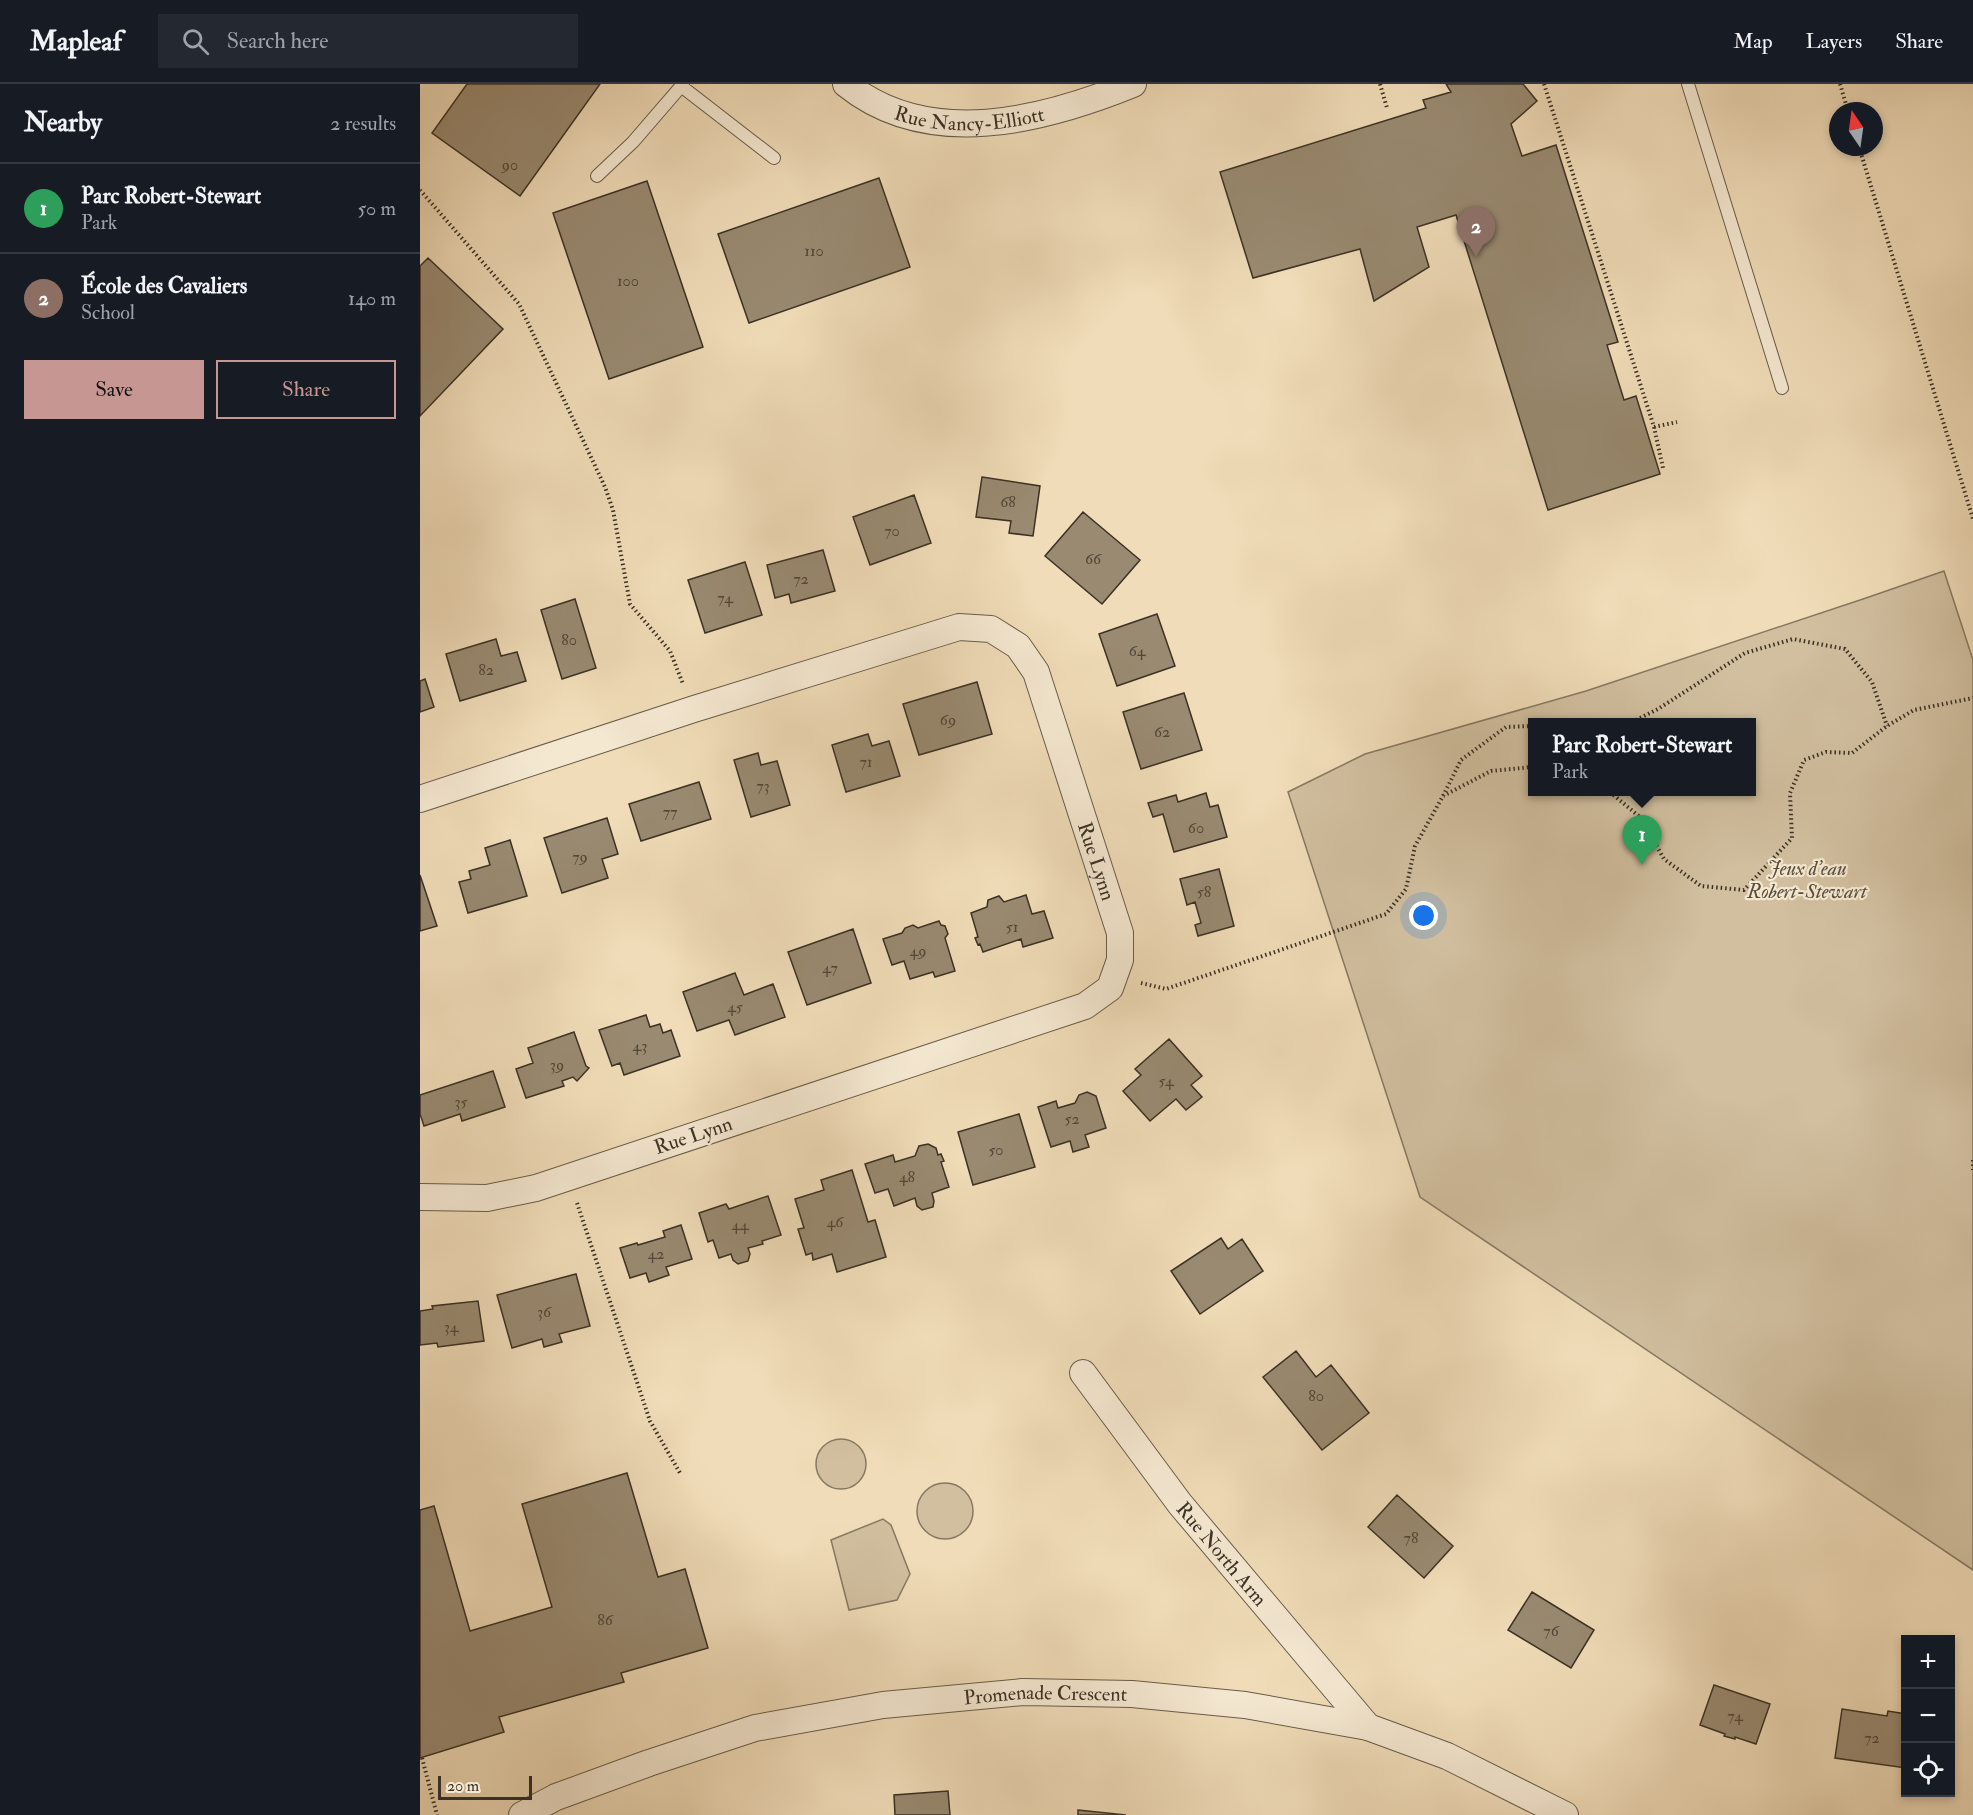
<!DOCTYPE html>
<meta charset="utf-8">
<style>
:root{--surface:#171b24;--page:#242831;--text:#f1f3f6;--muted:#9ea1a6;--line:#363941;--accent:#c59692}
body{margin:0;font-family:"IM FELL Double Pica",serif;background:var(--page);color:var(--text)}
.controls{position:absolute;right:18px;bottom:18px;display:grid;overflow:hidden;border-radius:0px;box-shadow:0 3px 9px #0003}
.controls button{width:54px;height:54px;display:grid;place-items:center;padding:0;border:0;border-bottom:2px solid var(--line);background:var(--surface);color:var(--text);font:30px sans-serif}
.compass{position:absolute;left:1409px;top:18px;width:54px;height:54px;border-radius:50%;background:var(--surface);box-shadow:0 3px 9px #0003;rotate:347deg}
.scale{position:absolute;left:18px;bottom:15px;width:94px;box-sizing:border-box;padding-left:6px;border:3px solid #3b3124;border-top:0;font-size:16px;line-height:21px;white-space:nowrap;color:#3b3124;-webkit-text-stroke:4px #f5e8d1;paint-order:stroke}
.you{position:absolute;left:1004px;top:832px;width:21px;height:21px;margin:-15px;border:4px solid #fff;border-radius:50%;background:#1a73e8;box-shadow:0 0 0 9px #1a73e833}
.badge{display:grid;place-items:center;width:39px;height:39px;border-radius:50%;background:var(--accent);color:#fff;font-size:20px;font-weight:700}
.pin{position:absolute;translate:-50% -50px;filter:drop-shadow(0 2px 3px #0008)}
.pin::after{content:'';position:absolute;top:32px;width:21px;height:18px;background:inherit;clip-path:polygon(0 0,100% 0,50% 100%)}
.popup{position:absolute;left:1108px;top:634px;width:228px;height:78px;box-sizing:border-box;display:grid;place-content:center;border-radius:0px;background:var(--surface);filter:drop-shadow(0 2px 4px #0005);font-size:20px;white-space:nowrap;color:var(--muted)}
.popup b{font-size:22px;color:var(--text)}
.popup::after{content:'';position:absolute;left:50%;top:100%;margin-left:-12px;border:12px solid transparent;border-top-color:var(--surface)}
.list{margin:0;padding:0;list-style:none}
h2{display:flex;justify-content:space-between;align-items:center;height:78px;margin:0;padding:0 24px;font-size:26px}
h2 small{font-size:20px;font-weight:400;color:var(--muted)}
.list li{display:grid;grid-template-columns:39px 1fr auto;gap:18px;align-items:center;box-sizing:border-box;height:90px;padding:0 24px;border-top:2px solid var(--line)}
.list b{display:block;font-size:22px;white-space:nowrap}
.list p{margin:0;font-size:20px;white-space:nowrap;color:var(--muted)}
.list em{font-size:20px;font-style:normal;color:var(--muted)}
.actions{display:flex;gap:12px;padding:18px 24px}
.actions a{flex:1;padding:14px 0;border:2px solid var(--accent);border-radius:0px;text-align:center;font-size:21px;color:var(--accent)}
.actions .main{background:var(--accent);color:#111}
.icon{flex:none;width:33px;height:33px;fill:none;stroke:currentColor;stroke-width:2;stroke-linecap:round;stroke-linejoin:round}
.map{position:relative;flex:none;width:1553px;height:1731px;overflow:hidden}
header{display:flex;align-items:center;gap:36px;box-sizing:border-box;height:84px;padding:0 30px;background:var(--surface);border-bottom:2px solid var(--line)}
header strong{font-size:28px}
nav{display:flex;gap:33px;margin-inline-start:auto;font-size:21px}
.search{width:420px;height:54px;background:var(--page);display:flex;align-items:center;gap:15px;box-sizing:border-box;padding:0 21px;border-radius:0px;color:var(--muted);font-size:22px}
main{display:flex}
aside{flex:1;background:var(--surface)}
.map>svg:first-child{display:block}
.green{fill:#d1bf9f;stroke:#867862;stroke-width:1.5;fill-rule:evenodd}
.building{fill:#998a71;stroke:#3b3124;stroke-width:1.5}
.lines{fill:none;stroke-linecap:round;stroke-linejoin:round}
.service-casing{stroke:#685c49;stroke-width:14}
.minor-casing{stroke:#685c49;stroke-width:28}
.path{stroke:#3b3124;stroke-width:4;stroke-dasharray:1.5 3;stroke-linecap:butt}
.service{stroke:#f5e8d1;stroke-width:12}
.minor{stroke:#f5e8d1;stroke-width:26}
.labels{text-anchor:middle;stroke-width:4.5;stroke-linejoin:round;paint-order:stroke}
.number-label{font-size:16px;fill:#524737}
.street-label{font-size:20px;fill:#3b3124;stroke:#f5e8d1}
.park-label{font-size:20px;font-style:italic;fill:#594d3d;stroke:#f5e8d1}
</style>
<header>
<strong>Mapleaf</strong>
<div class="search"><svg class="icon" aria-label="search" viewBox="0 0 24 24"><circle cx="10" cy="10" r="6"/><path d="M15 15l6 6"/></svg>Search here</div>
<nav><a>Map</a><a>Layers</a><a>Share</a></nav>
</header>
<main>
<aside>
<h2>Nearby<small>2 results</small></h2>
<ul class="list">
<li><span class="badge" style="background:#2e9e5b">1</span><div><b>Parc Robert-Stewart</b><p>Park</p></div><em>50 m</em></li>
<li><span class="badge" style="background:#8d6e63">2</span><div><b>École des Cavaliers</b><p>School</p></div><em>140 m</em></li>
</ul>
<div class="actions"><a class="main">Save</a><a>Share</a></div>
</aside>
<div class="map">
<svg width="1553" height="1731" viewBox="0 0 1553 1731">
<rect width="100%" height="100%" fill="#f0dcb8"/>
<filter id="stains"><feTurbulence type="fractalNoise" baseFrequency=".00333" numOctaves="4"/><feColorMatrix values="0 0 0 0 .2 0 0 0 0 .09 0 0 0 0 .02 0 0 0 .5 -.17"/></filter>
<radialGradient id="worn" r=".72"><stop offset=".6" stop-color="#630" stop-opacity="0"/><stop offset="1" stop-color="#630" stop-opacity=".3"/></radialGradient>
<path class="green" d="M1524,487L1553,576V1486L1000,1113L868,708L945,670L1166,607L1446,514ZM1112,638H1332V708H1112Z
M396 1380a25 25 0 1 1 50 0a25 25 0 1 1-50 0Z
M497 1427a28 28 0 1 1 56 0a28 28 0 1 1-56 0Z
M463,1435L471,1441L490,1490L477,1516L429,1526L411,1456Z"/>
<path class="building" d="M47,0H180L100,112L12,49Z
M1026,0H1103L1117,17L1091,40L1102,72L1136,61L1198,258L1187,261L1204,316L1216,312L1240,390L1128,426L1036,131L997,143L1009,183L954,217L940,165L833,194L800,88L1006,24L1003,16L1031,8Z
M459,94L490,183L329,239L298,150Z
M227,97L283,263L189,295L133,129Z
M8,174L83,245L0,332V182Z
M562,393L620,402L613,452L589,449L591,437L556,433Z
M494,411L511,459L450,481L433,433Z
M663,428L720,476L682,520L625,472Z
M403,466L415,507L371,519L369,510L355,514L347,481Z
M325,478L342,531L285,549L268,496Z
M155,515L176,584L142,595L121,526Z
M737,530L755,582L697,602L679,550Z
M76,555L81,572L97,568L106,597L40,617L26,570Z
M5,595L14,623L0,628V597Z
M557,598L572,650L499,671L483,620Z
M764,609L782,666L721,685L703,628Z
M448,650L452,662L469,657L480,692L426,708L412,661Z
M338,669L341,681L357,677L370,721L331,733L314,676Z
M279,698L291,735L221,757L209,720Z
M786,709L790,723L798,721L807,753L754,768L743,730L733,733L728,719L756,711L758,718Z
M187,734L198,770L182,775L188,794L142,809L124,754Z
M90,756L107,812L48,829L39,798L51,795L49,787L70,781L65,764Z
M799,785L814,842L778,852L775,841L781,839L775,818L767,821L760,795Z
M0,791L17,842L0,847Z
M606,811L612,830L624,827L633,854L603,863L601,855L563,868L560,860L558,861L555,854L558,853L551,829L567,823L568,816L579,812L584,818Z
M519,837L521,841L525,842L528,850L525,854L535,887L515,893L513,888L490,895L484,877L472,881L463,855L482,849L485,844L493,841L498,844Z
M433,845L451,899L387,921L368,868Z
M315,889L324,911L353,900L365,933L315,951L309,936L277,947L263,908Z
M226,931L230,943L240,940L243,949L251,946L260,972L204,991L200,979L192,982L179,946Z
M154,948L166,982L169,984L157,997L153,993L142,997L144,1002L106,1014L96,985L113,979L108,964Z
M749,955L782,992L771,1001L782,1013L766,1026L756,1015L730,1037L703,1007L721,991L715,985Z
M73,987L85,1023L42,1037L40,1030L4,1042L0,1030V1011Z
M667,1008L676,1012L686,1044L665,1051L669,1063L653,1068L650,1057L631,1063L618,1023L636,1017L638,1024L655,1019L659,1011Z
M599,1030L615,1083L553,1101L538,1048Z
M508,1060L516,1064L518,1071L521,1070L524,1077L521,1078L529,1103L512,1109L514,1117L513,1123L502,1126L497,1122L495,1114L474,1122L468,1105L455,1109L445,1080L473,1071L475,1078L495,1072L499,1062Z
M432,1086L448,1138L455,1136L466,1173L417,1188L412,1170L393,1176L392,1169L386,1171L378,1145L384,1144L375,1115L404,1106L401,1096Z
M348,1112L361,1151L342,1157L343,1160L328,1164L330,1170L328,1177L318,1180L313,1176L311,1170L299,1174L293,1156L288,1158L279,1129L306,1120L309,1125Z
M261,1141L272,1175L246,1183L249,1191L229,1198L226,1189L210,1194L200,1164L217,1159L218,1161L245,1153L243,1147Z
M801,1154L808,1165L822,1155L843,1187L780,1230L751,1187Z
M156,1190L170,1242L139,1250L142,1258L124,1263L122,1255L92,1264L77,1211Z
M58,1217L64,1257L18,1263L17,1259L0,1261V1227L13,1225L12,1222Z
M876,1267L896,1293L911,1281L949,1329L902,1366L843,1293Z
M207,1389L238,1493L265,1485L288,1564L201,1589L204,1598L79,1633L84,1648L0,1674V1426L14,1422L50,1547L132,1523L102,1420Z
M977,1411L1033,1462L1004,1494L948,1443Z
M1112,1508L1174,1546L1151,1584L1088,1546Z
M1294,1601L1350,1620L1336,1660L1315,1653V1655L1304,1652L1305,1650L1280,1641Z
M1422,1625L1467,1632L1468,1627L1486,1630V1684L1415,1674Z
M528,1707L530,1731H475L474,1711Z
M658,1726L706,1731H658Z"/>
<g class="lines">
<g class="service-casing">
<path id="service" d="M1268,0L1362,304
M261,2L354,74
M177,92L213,58L263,0"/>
</g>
<g class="minor-casing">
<g id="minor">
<path id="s1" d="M426,0C509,67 624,36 713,0"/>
<path id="s2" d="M0,715L274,625L539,543L571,545L598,562L616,588L700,849V876L690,904L665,922L116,1104L67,1114L0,1113"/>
<path id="s3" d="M663,1289L760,1420L948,1643"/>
<path id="s4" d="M102,1731L136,1713L229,1679L335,1644L463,1621L603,1608L712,1610L825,1621L948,1643L1027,1672L1145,1731"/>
</g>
</g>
<path class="path" d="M960,0L967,24
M1124,0L1234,343L1243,384
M1420,0L1428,27
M1439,63L1553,435
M0,106L99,220L185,403L193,426L210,520L250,567L263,600
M1234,343L1257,338
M1212,638L1238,625L1325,569L1373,555L1425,565L1452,598L1467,642
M1190,708L1221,734L1244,775L1281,802L1324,806L1372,754L1370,709L1384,676L1406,668L1432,669L1467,642L1494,626L1553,614
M1023,712L1041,676L1086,643L1112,642
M721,899L746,905L966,830L986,805L995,762L1023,712L1071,687L1112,683
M1553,1076V1086
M157,1119L230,1337L260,1389
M2,1674L17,1731"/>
<use href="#service" class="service"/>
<use href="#minor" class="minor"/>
</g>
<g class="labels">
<g class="number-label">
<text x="90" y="86">90</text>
<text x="394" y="172">110</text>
<text x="208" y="202">100</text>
<text x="588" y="423">68</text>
<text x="472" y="452">70</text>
<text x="673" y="480">66</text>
<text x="381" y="500">72</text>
<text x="305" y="519">74</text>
<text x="149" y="561">80</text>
<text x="717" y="572">64</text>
<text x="66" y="591">82</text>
<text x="528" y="641">69</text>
<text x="742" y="653">62</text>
<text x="446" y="683">71</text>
<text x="343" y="707">73</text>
<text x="250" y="733">77</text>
<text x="776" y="749">60</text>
<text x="160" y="778">79</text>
<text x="784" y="813">58</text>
<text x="592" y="848">51</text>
<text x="498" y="872">49</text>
<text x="410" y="889">47</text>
<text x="315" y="928">45</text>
<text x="220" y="967">43</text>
<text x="137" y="986">39</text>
<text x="746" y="1002">54</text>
<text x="41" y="1023">35</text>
<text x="652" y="1040">52</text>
<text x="576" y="1071">50</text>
<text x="487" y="1098">48</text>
<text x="415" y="1143">46</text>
<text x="320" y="1146">44</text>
<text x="236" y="1175">42</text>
<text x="124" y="1233">36</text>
<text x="31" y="1248">34</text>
<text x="896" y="1317">80</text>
<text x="991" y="1459">78</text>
<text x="185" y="1541">86</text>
<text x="1131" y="1552">76</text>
<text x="1315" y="1637">74</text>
<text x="1452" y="1659">72</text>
</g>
<g class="street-label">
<text dy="7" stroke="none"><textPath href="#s1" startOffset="132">Rue Nancy-Elliott</textPath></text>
<text dy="7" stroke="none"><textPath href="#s2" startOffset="860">Rue Lynn</textPath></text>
<text transform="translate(273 1051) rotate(-18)" y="7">Rue Lynn</text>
<text dy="7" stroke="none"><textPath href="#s3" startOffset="228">Rue North Arm</textPath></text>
<text dy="7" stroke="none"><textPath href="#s4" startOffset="542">Promenade Crescent</textPath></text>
</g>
<g class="park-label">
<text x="1387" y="791">Jeux d'eau<tspan x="1387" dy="23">Robert-Stewart</tspan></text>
</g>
</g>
<rect width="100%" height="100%" filter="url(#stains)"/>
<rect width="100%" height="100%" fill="url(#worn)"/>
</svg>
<div class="controls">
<button>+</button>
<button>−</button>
<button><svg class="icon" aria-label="locate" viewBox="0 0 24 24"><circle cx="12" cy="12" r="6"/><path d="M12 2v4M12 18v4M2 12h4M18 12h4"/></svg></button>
</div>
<svg class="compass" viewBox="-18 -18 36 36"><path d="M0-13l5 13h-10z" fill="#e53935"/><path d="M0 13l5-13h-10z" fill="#9ea1a6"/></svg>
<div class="scale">20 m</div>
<div class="you"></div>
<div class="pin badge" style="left:1222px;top:781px;background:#2e9e5b">1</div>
<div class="popup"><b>Parc Robert-Stewart</b>Park</div>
<div class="pin badge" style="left:1056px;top:173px;background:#8d6e63">2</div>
</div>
</main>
